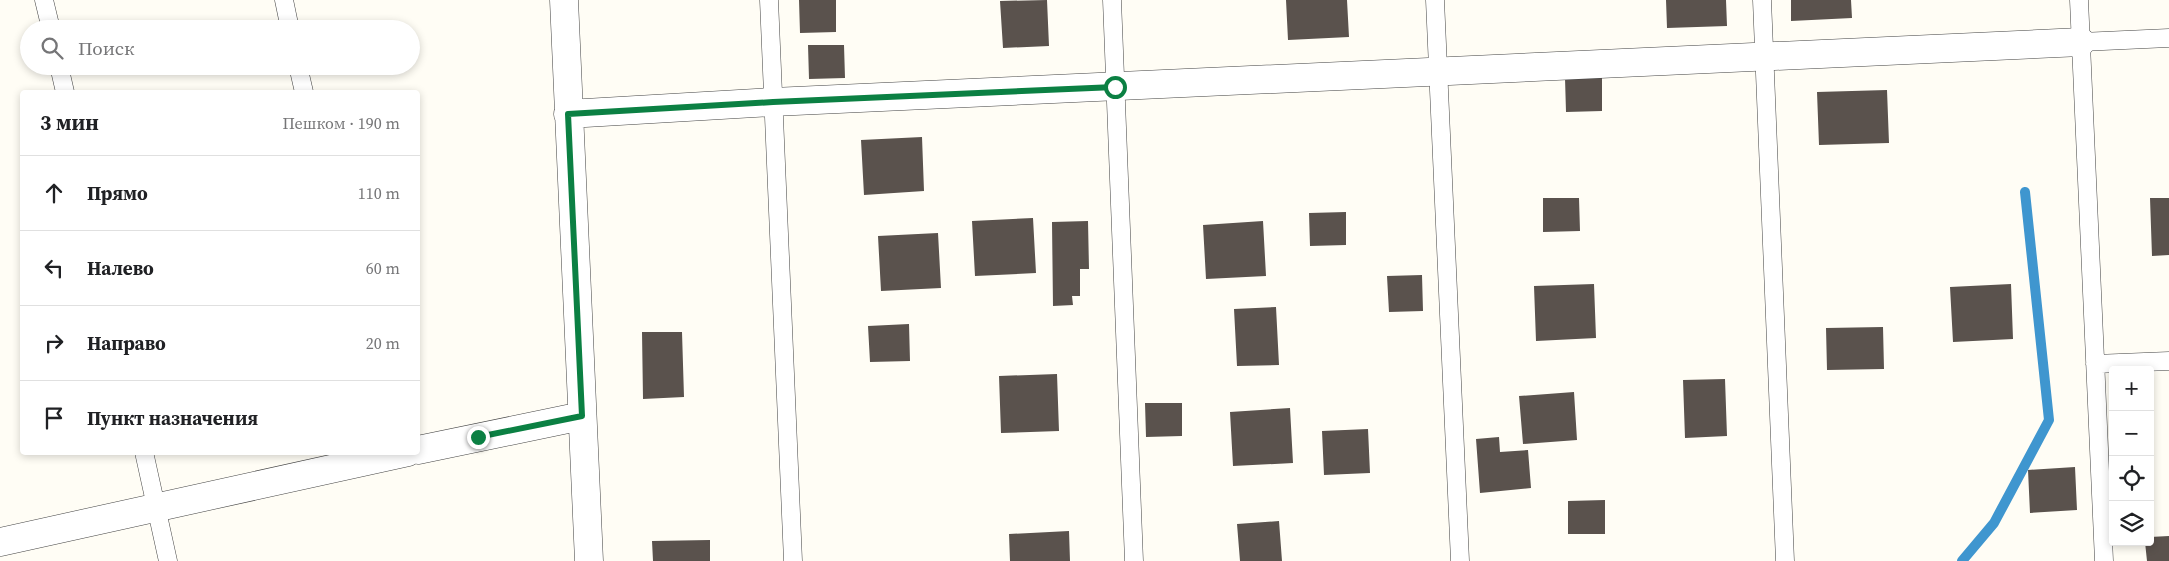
<!DOCTYPE html>
<html lang="ru">
<meta charset="utf-8">
<style>
:root{--surface:#fff;--page:#f6f6f6;--text:#202124;--muted:#757577;--line:#e0e0e0}
body{margin:0;font-family:"Source Serif 4",serif;background:var(--page);color:var(--text)}
.controls{position:absolute;right:15px;bottom:15px;display:grid;overflow:hidden;border-radius:5px;box-shadow:0 2px 8px #0003}
.controls button{width:45px;height:45px;display:grid;place-items:center;padding:0;border:0;border-bottom:1px solid var(--line);background:var(--surface);color:var(--text);font:25px sans-serif}
.stop{position:absolute;width:15px;height:15px;margin:-11px;border:4px solid #0b8043;border-radius:50%;background:#fff}
.stop.end{background:#0b8043;border-color:#fff;box-shadow:0 1px 5px #0008}
.list{margin:0;padding:0;list-style:none}
h2{display:flex;justify-content:space-between;align-items:center;height:65px;margin:0;padding:0 20px;font-size:21px}
h2 small{font-size:16px;font-weight:400;color:var(--muted)}
.list li{display:grid;grid-template-columns:32px 1fr auto;gap:15px;align-items:center;box-sizing:border-box;height:75px;padding:0 20px;border-top:1px solid var(--line)}
.list b{display:block;font-size:19px;white-space:nowrap}
.list em{font-size:16px;font-style:normal;color:var(--muted)}
.icon{flex:none;width:28px;height:28px;fill:none;stroke:currentColor;stroke-width:2;stroke-linecap:round;stroke-linejoin:round}
.map{position:relative;flex:none;width:2169px;height:561px;overflow:hidden}
.search{position:absolute;background:var(--surface);box-shadow:0 2px 8px #0003;left:20px;top:20px;width:400px;height:55px;display:flex;align-items:center;gap:12px;box-sizing:border-box;padding:0 18px;border-radius:28px;color:var(--muted);font-size:19px}
.panel{position:absolute;background:var(--surface);box-shadow:0 2px 8px #0003;left:20px;top:90px;width:400px;height:365px;border-radius:5px}
.map>svg:first-child{display:block}
.lines{fill:none;stroke-linecap:round;stroke-linejoin:round}
.stream{stroke:#3f96cf;stroke-width:10}
.building{fill:#5a524d}
.lane-casing{stroke:#444;stroke-width:19}
.street-casing{stroke:#444;stroke-width:29}
.lane{stroke:#fff;stroke-width:18}
.street{stroke:#fff;stroke-width:28}
.route{stroke:#0b8043;stroke-width:6}
</style>
<div class="map">
<svg width="2169" height="561" viewBox="0 0 2169 561">
<rect width="100%" height="100%" fill="#fffdf5"/>
<g class="lines">
<path class="stream" d="M1962,561L1994,523L2049,420L2025,192"/>
</g>
<path class="building" d="M799,0H836V32L800,33Z
M1047,0L1049,46L1003,48L1000,1Z
M1286,0H1347L1349,37L1288,40Z
M1666,0H1726L1727,26L1667,28Z
M1791,0H1851L1852,18L1791,21Z
M808,45H844L845,78L809,79Z
M1565,78H1602V111L1566,112Z
M1887,90L1889,143L1819,145L1817,92Z
M922,137L924,191L864,195L861,140Z
M1543,198H1579L1580,231L1543,232Z
M2150,198H2169V255L2152,256Z
M1346,212V245L1310,246L1309,213Z
M1033,218L1036,273L975,276L972,221Z
M1088,221L1089,269H1080V296H1072L1073,305L1053,306L1052,222Z
M1263,221L1266,276L1206,279L1203,225Z
M938,233L941,288L881,291L878,236Z
M1422,275L1423,311L1389,312L1387,276Z
M1594,284L1596,338L1536,341L1534,286Z
M2011,284L2013,339L1953,342L1950,287Z
M1276,307L1279,365L1237,366L1234,309Z
M909,324L910,361L870,362L868,326Z
M1883,327L1884,369L1827,370L1826,328Z
M642,332H682L684,397L643,399Z
M1057,374L1059,431L1001,433L999,376Z
M1725,379L1727,436L1685,438L1683,380Z
M1574,392L1577,440L1523,444L1519,396Z
M1145,403H1182V436L1146,437Z
M1290,408L1293,463L1233,466L1230,412Z
M1368,429L1370,473L1324,475L1322,431Z
M1499,437L1500,452L1528,450L1531,488L1480,493L1476,439Z
M2075,467L2077,510L2030,513L2028,470Z
M1605,500V534H1568V501Z
M1279,521L1282,561H1240L1237,524Z
M1069,531L1070,561H1010L1009,534Z
M2169,536V561H2147L2145,542H2150V537Z
M710,540V561H653L652,541Z"/>
<g class="lines">
<g class="lane-casing">
<path id="lane" d="M44,0L51,29
M284,0L290,29
M769,0L793,561
M1112,0L1134,561
M1435,0L1460,561
M1762,0L1785,561
M2079,0L2104,561
M2081,42L2169,38
M59,66L65,92
M298,66L304,92
M2095,364L2169,361
M144,452L168,561"/>
</g>
<g class="street-casing">
<path id="street" d="M564,0L589,561
M568,114L773,102L2081,42
M418,450L582,416
M0,542L408,452"/>
</g>
<use href="#lane" class="lane"/>
<use href="#street" class="street"/>
</g>
<g class="lines">
<path class="route" d="M478,437L582,416L568,114L773,102L1115,87"/>
</g>
</svg>
<div class="controls">
<button>+</button>
<button>−</button>
<button><svg class="icon" aria-label="locate" viewBox="0 0 24 24"><circle cx="12" cy="12" r="6"/><path d="M12 2v4M12 18v4M2 12h4M18 12h4"/></svg></button>
<button><svg class="icon" aria-label="layers" viewBox="0 0 24 24"><path d="M12 4l9 5-9 5-9-5zM3 14l9 5 9-5"/></svg></button>
</div>
<div class="stop" style="left:1115px;top:87px"></div>
<div class="stop end" style="left:478px;top:437px"></div>
<div class="search"><svg class="icon" aria-label="search" viewBox="0 0 24 24"><circle cx="10" cy="10" r="6"/><path d="M15 15l6 6"/></svg>Поиск</div>
<section class="panel">
<h2>3 мин<small>Пешком · 190 m</small></h2>
<ul class="list">
<li><svg class="icon" aria-label="ahead" viewBox="0 0 24 24"><path d="M12 20V5M6 11l6-6 6 6"/></svg><div><b>Прямо</b></div><em>110 m</em></li>
<li><svg class="icon" aria-label="left" viewBox="0 0 24 24"><path d="M17 20v-9H6M10 6l-5 5 5 5"/></svg><div><b>Налево</b></div><em>60 m</em></li>
<li><svg class="icon" aria-label="right" viewBox="0 0 24 24"><path d="M7 20v-9h11M14 6l5 5-5 5"/></svg><div><b>Направо</b></div><em>20 m</em></li>
<li><svg class="icon" aria-label="arrive" viewBox="0 0 24 24"><path d="M6 21V4h12l-3 4 3 4H6"/></svg><div><b>Пункт назначения</b></div></li>
</ul>
</section>
</div>
